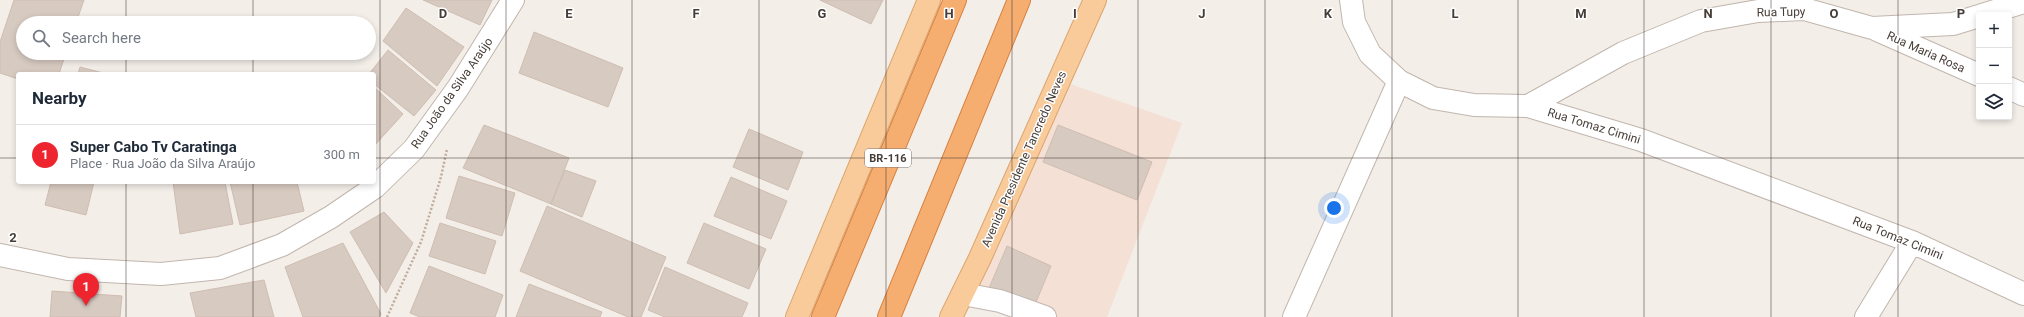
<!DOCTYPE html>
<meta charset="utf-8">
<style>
:root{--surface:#fff;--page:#f6f6f7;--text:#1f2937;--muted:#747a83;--line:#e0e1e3;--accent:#ee242f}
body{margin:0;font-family:Roboto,sans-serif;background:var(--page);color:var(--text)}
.controls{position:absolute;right:12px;top:12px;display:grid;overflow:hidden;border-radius:4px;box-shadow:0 2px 6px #0003}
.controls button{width:36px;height:36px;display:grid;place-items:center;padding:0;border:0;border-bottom:1px solid var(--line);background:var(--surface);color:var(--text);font:20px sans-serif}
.you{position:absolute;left:1334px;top:208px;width:14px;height:14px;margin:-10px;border:3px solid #fff;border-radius:50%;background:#1a73e8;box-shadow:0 0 0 6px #1a73e833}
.badge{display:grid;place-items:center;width:26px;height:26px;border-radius:50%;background:var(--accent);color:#fff;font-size:13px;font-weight:700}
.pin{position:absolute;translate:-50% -33px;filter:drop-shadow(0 1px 2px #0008)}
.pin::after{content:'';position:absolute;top:21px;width:14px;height:12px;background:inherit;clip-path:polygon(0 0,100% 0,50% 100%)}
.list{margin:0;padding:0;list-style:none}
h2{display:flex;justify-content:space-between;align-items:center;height:52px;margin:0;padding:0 16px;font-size:17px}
h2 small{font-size:13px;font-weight:400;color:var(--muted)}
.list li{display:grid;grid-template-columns:26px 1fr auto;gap:12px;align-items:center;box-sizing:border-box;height:60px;padding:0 16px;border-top:1px solid var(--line)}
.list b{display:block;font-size:15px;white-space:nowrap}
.list p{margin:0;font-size:13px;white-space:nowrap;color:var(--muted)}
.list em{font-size:13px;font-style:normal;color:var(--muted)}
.icon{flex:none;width:22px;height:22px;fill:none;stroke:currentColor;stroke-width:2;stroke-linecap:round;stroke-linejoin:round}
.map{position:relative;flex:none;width:2024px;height:317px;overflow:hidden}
.search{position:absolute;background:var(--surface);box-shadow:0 2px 6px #0003;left:16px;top:16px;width:360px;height:44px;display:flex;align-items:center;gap:10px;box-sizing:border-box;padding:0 14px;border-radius:22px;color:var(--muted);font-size:15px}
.panel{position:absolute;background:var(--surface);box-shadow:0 2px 6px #0003;left:16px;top:72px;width:360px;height:112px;border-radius:4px}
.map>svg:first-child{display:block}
.commercial{fill:#f4e0d4}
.building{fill:#d7cac1;stroke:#cfbdb2}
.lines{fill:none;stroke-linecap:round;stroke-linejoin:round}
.minor-casing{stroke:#c1b6ae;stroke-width:24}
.major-casing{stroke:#dda46c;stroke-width:24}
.highway-casing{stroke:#d58040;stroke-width:24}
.path{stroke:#bfac9d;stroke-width:2.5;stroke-dasharray:2 2;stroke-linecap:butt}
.minor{stroke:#fff;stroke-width:22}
.major{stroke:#f9cb9b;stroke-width:22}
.highway{stroke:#f6ae70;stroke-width:22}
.grid{fill:none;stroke:#463d37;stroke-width:1;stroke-opacity:0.55}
.labels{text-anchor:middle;stroke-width:3;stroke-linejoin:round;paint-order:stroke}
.shield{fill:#fff;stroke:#7e7773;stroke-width:1}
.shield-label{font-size:11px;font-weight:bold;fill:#463d37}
.street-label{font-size:12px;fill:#463d37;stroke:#fff}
.grid-label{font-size:13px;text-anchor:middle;font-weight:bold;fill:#463d37;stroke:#fff;stroke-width:3;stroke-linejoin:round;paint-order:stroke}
</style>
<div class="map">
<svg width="2024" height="317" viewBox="0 0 2024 317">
<rect width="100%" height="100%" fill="#f3eee8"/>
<path class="commercial" d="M1050,77L1182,123L1107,317H1032L966,291Z"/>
<path class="building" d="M14,0H84L76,23H23V53H66L59,74H18V79L0,73V42Z
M423,0H492L480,25Z
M820,0H883L871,24Z
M406,8L464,47L437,86L383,41Z
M534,32L623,68L608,107L519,73Z
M388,50L436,90L414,116L374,84V74H369Z
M80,67L107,74H78Z
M374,87L403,114L374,146Z
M484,125L569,158L551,204L463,168Z
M1058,125L1152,162L1137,200L1043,162Z
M749,129L803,152L788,190L733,167Z
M565,170L596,181L582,217L551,204Z
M459,176L515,193L502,236L446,218Z
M731,177L787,201L771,239L714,216Z
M51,182H94L86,215L45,205Z
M173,182H225L233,224L180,234Z
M230,182H297L304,211L240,225Z
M547,206L666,257L641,317H628L520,271Z
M384,212L413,243L386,293L350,232Z
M440,223L496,241L485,274L429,256Z
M704,223L766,249L749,289L687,263Z
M343,243L381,314L379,317H303L285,267Z
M1007,246L1051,266L1034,307L989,288Z
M429,266L503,295L495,317H420L410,313Z
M665,267L748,303L742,317H665L648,310Z
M264,280L274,317H196L190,293Z
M529,284L602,312L600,317H516Z
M52,291L122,296L120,317H50Z"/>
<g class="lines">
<g class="minor-casing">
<path id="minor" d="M1351,0L1354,22L1370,54L1399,81L1433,98L1474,105L1528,106L1641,140L1912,242L2024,294
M1982,15L2024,2
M1877,30L1979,75
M2009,88L2024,95
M1528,106L1623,53L1701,21L1758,11L1804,9L1872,28L1953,24L1979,16
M0,255L68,269L161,274L220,268L282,245L331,217L375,187L414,149L458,88L513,0
M963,294L1000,301L1045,317
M1294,317L1399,81
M1866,317L1912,242"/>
</g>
<g class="major-casing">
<path id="major" d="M797,317L929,0
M951,317L980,258L1095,0"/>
</g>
<g class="highway-casing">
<path id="highway" d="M823,317L955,0
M889,317L1019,0"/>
</g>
<path class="path" d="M387,317L421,242L441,177L447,149"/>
<use href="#minor" class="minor"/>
<use href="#major" class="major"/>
<use href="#highway" class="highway"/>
</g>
<path class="grid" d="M126,0V23M253,0V23M380,0V317M506,0V317M632,0V317M759,0V317M886,0V317M1012,0V317M1138,0V317M1265,0V317M1392,0V317M1518,0V317M1644,0V317M1771,0V317M1898,0V317M126,53V74M253,53V74M0,158H18M374,158H2024M126,182V317M253,182V317"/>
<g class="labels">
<rect class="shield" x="865" y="149" width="46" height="18" rx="3"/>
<g class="shield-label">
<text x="888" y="162">BR-116</text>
</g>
<g class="street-label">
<text transform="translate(1781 12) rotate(-1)" y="4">Rua Tupy</text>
<text transform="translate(1926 52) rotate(24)" y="4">Rua Maria Rosa</text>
<text transform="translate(452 93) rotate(-55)" y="4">Rua João da Silva Araújo</text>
<text transform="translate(1594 126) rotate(17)" y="4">Rua Tomaz Cimini</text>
<text transform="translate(1024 159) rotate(-66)" y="4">Avenida Presidente Tancredo Neves</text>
<text transform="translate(1898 238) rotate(22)" y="4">Rua Tomaz Cimini</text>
</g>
</g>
<g class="grid-label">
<text x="443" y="18">D</text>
<text x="569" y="18">E</text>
<text x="696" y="18">F</text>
<text x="822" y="18">G</text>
<text x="949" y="18">H</text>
<text x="1075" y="18">I</text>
<text x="1202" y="18">J</text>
<text x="1328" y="18">K</text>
<text x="1455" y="18">L</text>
<text x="1581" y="18">M</text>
<text x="1708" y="18">N</text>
<text x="1834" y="18">O</text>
<text x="1961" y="18">P</text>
<text x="13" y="242">2</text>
</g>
</svg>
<div class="controls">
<button>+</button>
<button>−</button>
<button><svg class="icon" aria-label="layers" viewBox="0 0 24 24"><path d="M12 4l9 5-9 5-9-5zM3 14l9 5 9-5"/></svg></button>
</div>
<div class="you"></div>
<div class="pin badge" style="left:86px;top:306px">1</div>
<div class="search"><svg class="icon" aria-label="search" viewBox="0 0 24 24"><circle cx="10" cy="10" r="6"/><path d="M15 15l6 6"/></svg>Search here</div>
<section class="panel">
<h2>Nearby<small></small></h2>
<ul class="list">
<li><span class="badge">1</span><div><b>Super Cabo Tv Caratinga</b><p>Place · Rua João da Silva Araújo</p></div><em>300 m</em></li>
</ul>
</section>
</div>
